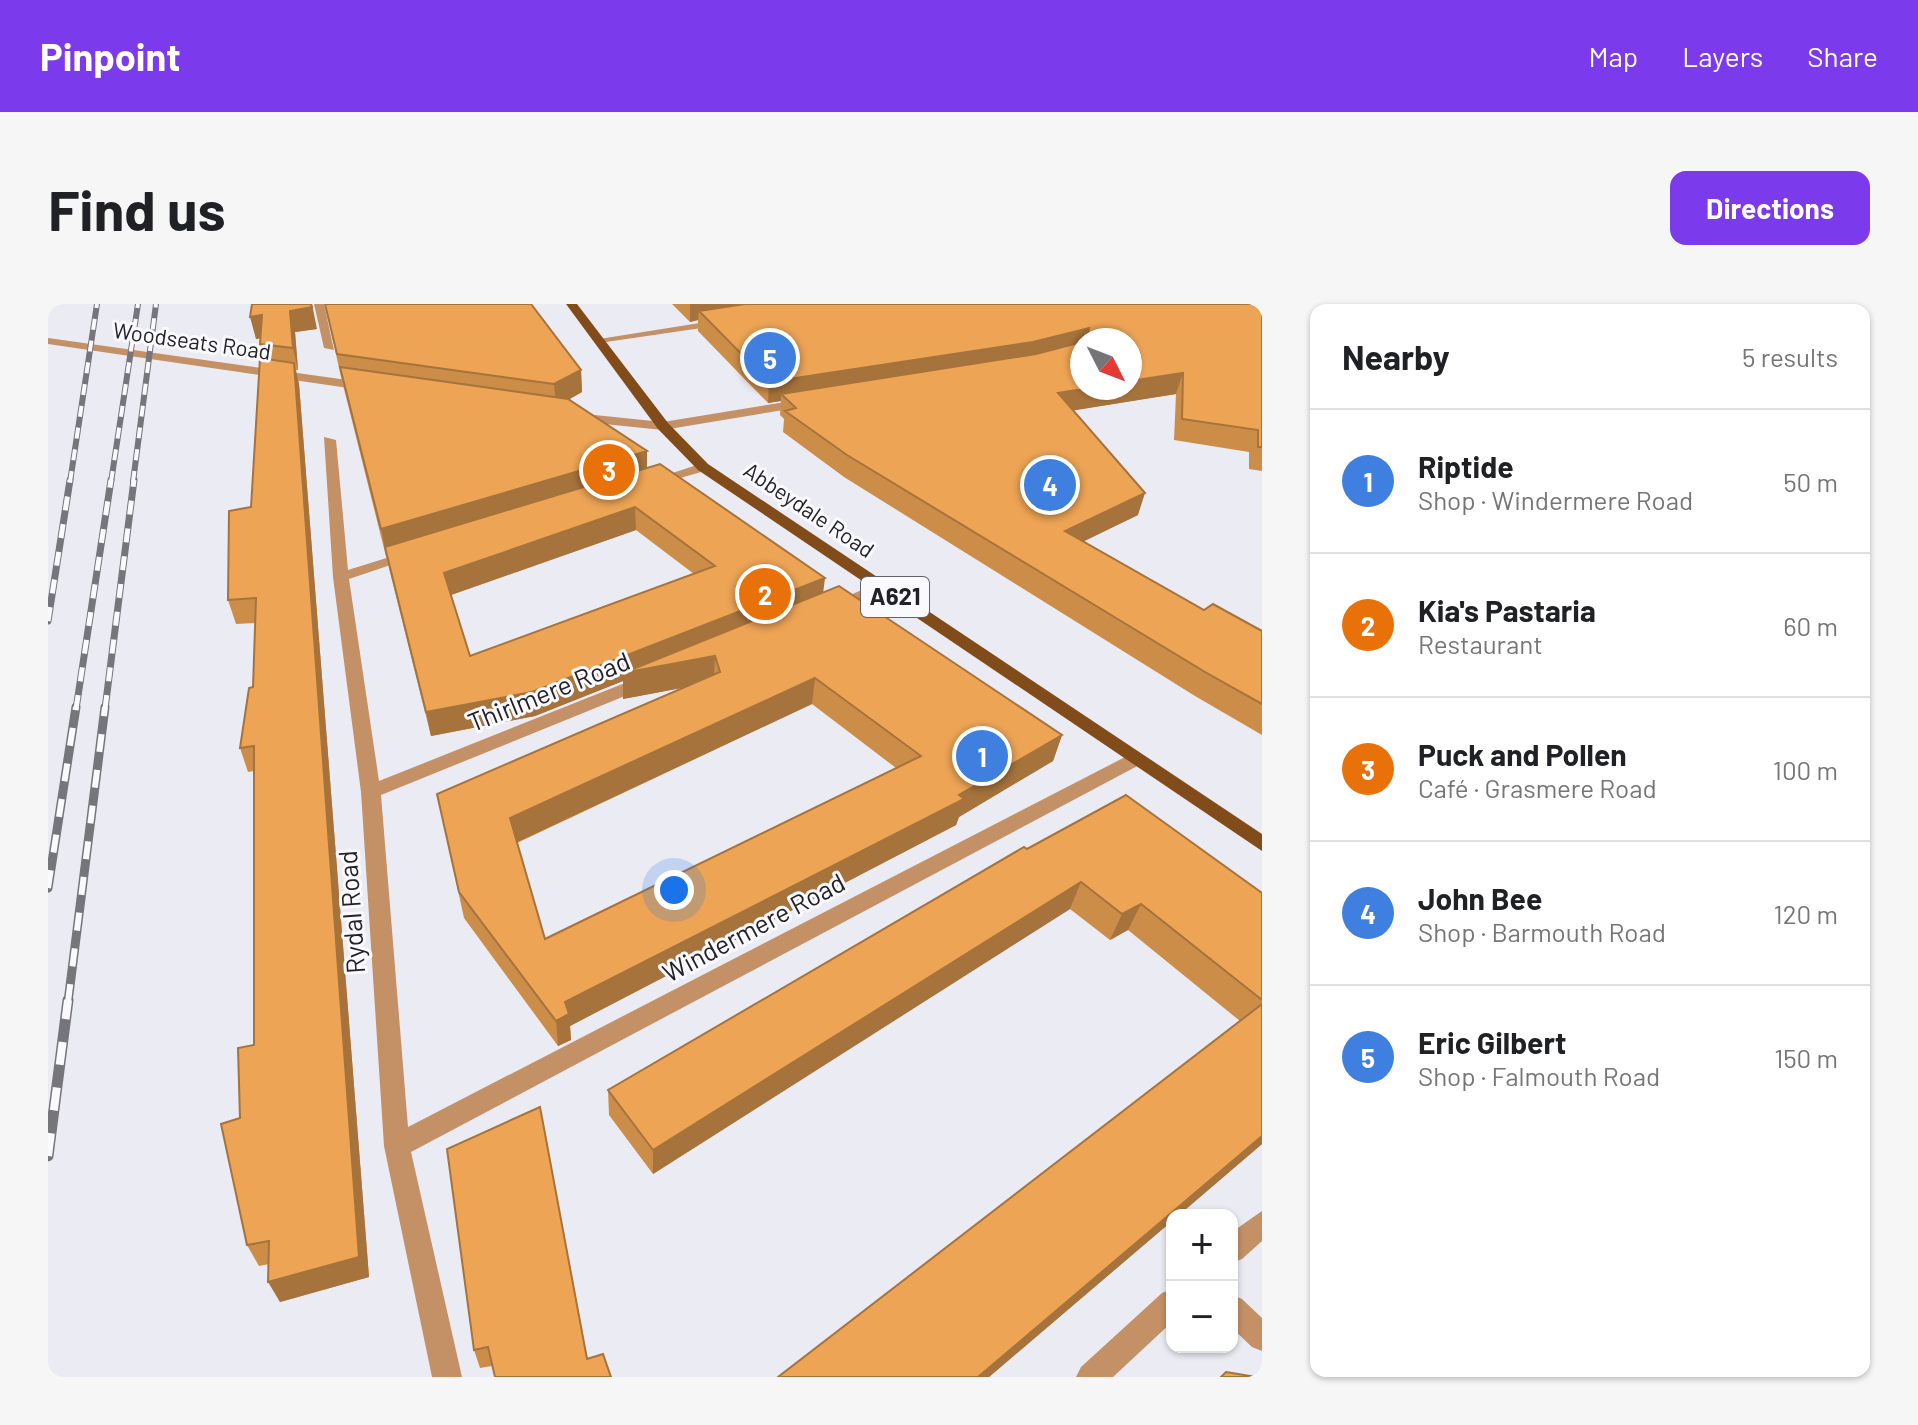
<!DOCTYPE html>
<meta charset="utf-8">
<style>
:root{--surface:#fff;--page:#f6f6f6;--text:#202124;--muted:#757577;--line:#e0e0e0;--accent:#7c3aed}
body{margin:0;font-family:Barlow,sans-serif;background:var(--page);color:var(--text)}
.controls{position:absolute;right:24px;bottom:24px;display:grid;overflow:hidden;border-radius:16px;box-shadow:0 2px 6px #0004}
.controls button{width:72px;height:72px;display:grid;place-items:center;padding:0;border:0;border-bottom:2px solid var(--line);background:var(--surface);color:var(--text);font:40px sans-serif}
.compass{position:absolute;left:1022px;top:24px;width:72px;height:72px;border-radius:50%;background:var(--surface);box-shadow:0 2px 6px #0004;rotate:132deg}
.you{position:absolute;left:626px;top:586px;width:28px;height:28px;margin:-20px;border:6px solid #fff;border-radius:50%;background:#1a73e8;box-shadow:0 0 0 12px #1a73e833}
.badge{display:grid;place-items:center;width:52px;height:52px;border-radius:50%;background:var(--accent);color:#fff;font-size:26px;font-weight:700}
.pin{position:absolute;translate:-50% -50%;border:4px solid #fff;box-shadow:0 2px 8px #0006}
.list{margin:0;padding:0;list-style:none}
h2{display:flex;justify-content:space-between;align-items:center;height:104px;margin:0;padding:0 32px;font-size:34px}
h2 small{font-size:26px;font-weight:400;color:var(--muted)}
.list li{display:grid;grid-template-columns:52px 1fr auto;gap:24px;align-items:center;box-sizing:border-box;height:144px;padding:0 32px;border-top:2px solid var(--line)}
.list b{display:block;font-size:30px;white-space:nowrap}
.list p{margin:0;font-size:26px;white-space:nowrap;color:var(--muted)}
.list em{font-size:26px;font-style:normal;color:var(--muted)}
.map{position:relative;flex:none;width:1214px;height:1073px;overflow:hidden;border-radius:16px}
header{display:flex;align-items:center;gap:48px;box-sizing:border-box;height:112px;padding:0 40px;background:var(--accent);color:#fff}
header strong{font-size:38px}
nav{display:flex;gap:44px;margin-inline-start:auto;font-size:28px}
.intro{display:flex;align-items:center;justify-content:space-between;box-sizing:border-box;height:192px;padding:0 48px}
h1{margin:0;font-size:56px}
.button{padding:20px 36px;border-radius:16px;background:var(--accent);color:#fff;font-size:28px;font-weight:700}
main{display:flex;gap:48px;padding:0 48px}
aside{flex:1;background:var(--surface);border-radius:16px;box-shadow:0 2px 6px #0004}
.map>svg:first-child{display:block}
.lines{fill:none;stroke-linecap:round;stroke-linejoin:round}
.minor{fill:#c49066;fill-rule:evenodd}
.major{fill:#824c1a;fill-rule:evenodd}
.rail-far3-casing{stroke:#75757b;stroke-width:6}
.rail-far2-casing{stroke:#75757b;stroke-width:7}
.rail-far1-casing{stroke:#75757b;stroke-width:9}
.rail-casing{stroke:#75757b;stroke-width:11}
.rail-far3{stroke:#f9f9fe;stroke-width:4;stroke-dasharray:11;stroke-linecap:butt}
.rail-far2{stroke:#f9f9fe;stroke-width:5;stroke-dasharray:14;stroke-linecap:butt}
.rail-far1{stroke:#f9f9fe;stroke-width:6;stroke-dasharray:18;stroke-linecap:butt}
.rail{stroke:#f9f9fe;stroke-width:8;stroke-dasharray:23;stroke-linecap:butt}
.wall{fill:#cc8d49;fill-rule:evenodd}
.shaded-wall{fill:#a6733c}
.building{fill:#eda455;stroke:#a6733c;stroke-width:2;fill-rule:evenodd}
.labels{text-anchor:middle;stroke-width:6;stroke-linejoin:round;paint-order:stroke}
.far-street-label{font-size:22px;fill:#222226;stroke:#f9f9fe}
.shield{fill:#f9f9fe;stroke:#626267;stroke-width:2}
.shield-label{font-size:24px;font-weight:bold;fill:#222226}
.street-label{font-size:26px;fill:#222226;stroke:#f9f9fe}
</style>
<header>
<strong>Pinpoint</strong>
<nav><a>Map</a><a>Layers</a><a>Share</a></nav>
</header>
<div class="intro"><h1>Find us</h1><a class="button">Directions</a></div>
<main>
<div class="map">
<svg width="1214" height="1073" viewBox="0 0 1214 1073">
<rect width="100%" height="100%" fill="#ebebf4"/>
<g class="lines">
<path class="minor" d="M266,0H276L286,46L276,44Z
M677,15L683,18L681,20L551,39L545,36Z
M0,34L321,79L327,83L321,87L0,40Z
M756,95L762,99L760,102L615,126L527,117L521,113L527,109L615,118Z
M276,133L288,136L300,266L364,246L372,251L301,275L331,477L592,373L598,372L607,377L604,381L333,491L360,823L1081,451L1088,449L1097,455L1095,459L363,848L414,1073H384L336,842L313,488L285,273Z
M655,159L662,163L660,166L601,183L594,179Z
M832,278L838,280V286L789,306H777L775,303Z
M1214,907V937L1194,955L1184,959V928Z
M1124,985V1018L1065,1073H1028L1033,1063L1114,989Z
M1184,991L1194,995L1214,1014V1047L1204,1043L1184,1024Z"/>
<path class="major" d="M518,0H529L620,119L660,160L1214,530V547L650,166L610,125Z"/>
<g class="rail-far3-casing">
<path id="rail-far3" d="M22,178L49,0
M63,178L90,0
M85,178L108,0"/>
</g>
<g class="rail-far2-casing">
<path id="rail-far2" d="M0,317L22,176
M28,405L63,176
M57,405L86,176"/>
</g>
<g class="rail-far1-casing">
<path id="rail-far1" d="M0,584L28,403
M20,698L57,403"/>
</g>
<g class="rail-casing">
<path id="rail" d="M0,852L20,696"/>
</g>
<use href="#rail-far3" class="rail-far3"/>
<use href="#rail-far2" class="rail-far2"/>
<use href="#rail-far1" class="rail-far1"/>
<use href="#rail" class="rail"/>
</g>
<path class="wall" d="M204,0L269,25L247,28L250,66H248L251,80L321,973L232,998L221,960L211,962L199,941L192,814L206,741V467L200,468L192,444L205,383L207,319L188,320L180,296L203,203L216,54L212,40L213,34L208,35Z
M277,0L533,66L534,88L521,95L599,147V164L775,289L1014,431L1005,457L911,513L908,521L522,722L523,736L510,742L416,614L389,490L638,383L575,395V377L487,412L383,432L293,73ZM588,226L646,270L422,352L403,291ZM764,400L848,464L497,635L469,539Z
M624,0H1214V167L1201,165V148L1126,136L1128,90L1025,106L1090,211L1035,237L1156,306L1214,327V431L1147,392L796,173L735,128L736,115L732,111L733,97L720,99L650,27V16L642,18Z
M979,545L1214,589V840L1131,911H1124V917L941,1073H730L1192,717L1080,626L1062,636L1022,605L605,870L561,811L560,786Z
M399,845L539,1055L563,1073L444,1062L432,1064L426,1046Z"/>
<path class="shaded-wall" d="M264,0L269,25L247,28L250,66L245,44L242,7Z
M642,0H755L651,7L650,16L642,18Z
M214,11L219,33L208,35L202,13Z
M1041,24L1038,36H1034V44L733,90V97L720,99L721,78Z
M246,59L251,80L321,973L232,998L220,978Z
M533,66L534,88L508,103L506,80Z
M1135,69L1128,90L1004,110L1010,89L1041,84H1082V77Z
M599,147V172L338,251L333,225Z
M1097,189L1090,211L1010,250L1017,227Z
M587,203L588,226L400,292L396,269Z
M777,274L774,298L667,352L666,378L575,395V377L487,412L383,432L378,408Z
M767,374L764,400L465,540L462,514Z
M1014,431L1005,457L911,513L908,521L522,722L523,736L510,742L508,717L517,698L911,491Z
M1033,578L1022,605L605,870V846Z
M1093,600L1080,626L1062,636L1074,610Z
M1214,832V840L1131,911H1124V917L941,1073H930Z"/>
<path class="building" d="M204,0H263L264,3L242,7L245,44L212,40L214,11L202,13Z
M277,0H483L533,66L506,80L289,50Z
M697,0H1214V143H1210V126L1134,115L1135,69L1082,77V36H1039L1041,24L985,38L721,78L651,7Z
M1034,38V84H1041L1010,89L1097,189L1017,227L1156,306L1165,300L1214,327V400L1157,368L799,151L737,107L748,104L733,90L988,50Z
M212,54L246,59L311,953L220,978L221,937L199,941L173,820L192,814L190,744L206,741V442L192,444L201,384L205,383L208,294L180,296L181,207L203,203Z
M292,63L520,95L599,147L333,225Z
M612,160L777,274L484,388L378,408L337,243ZM587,203L667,262L422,352L396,269Z
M791,282L1014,431L911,491L916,495L517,698L521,710L508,717L411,588L389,490L672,368L667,352L575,369ZM767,374L873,452L497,635L462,514Z
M1078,491L1214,589V696L1093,600L1074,610L1033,578L605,846L560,786L976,543L979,545Z
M1214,700V832L930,1073H730Z
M492,803L539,1055L555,1050L563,1073H447L440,1043L426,1046L399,845Z
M1178,1068L1208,1073H1173Z"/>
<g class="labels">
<g class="far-street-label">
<text transform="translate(144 37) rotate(8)" y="8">Woodseats Road</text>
<text transform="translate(761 206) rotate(34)" y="8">Abbeydale Road</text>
</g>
<rect class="shield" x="813" y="273" width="68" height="40" rx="6"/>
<g class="shield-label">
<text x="847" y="301">A621</text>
</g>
<g class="street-label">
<text transform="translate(501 388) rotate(-22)" y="9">Thirlmere Road</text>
<text transform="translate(304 608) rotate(-94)" y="9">Rydal Road</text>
<text transform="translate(706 624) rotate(-28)" y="9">Windermere Road</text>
</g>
</g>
</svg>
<div class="controls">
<button>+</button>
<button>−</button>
</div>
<svg class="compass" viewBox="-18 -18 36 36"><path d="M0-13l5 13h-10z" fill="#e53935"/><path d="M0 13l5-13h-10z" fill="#757577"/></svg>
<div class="you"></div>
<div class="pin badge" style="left:934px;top:452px;background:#3f7fe0">1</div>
<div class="pin badge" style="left:717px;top:290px;background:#e8710a">2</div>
<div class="pin badge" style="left:561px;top:166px;background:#e8710a">3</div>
<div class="pin badge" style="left:1002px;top:181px;background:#3f7fe0">4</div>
<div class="pin badge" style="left:722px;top:54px;background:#3f7fe0">5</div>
</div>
<aside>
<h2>Nearby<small>5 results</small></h2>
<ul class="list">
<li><span class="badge" style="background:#3f7fe0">1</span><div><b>Riptide</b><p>Shop · Windermere Road</p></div><em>50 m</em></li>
<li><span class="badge" style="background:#e8710a">2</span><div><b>Kia's Pastaria</b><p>Restaurant</p></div><em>60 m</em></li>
<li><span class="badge" style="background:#e8710a">3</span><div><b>Puck and Pollen</b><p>Café · Grasmere Road</p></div><em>100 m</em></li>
<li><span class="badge" style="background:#3f7fe0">4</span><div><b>John Bee</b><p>Shop · Barmouth Road</p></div><em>120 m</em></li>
<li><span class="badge" style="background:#3f7fe0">5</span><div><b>Eric Gilbert</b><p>Shop · Falmouth Road</p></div><em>150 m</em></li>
</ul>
</aside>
</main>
